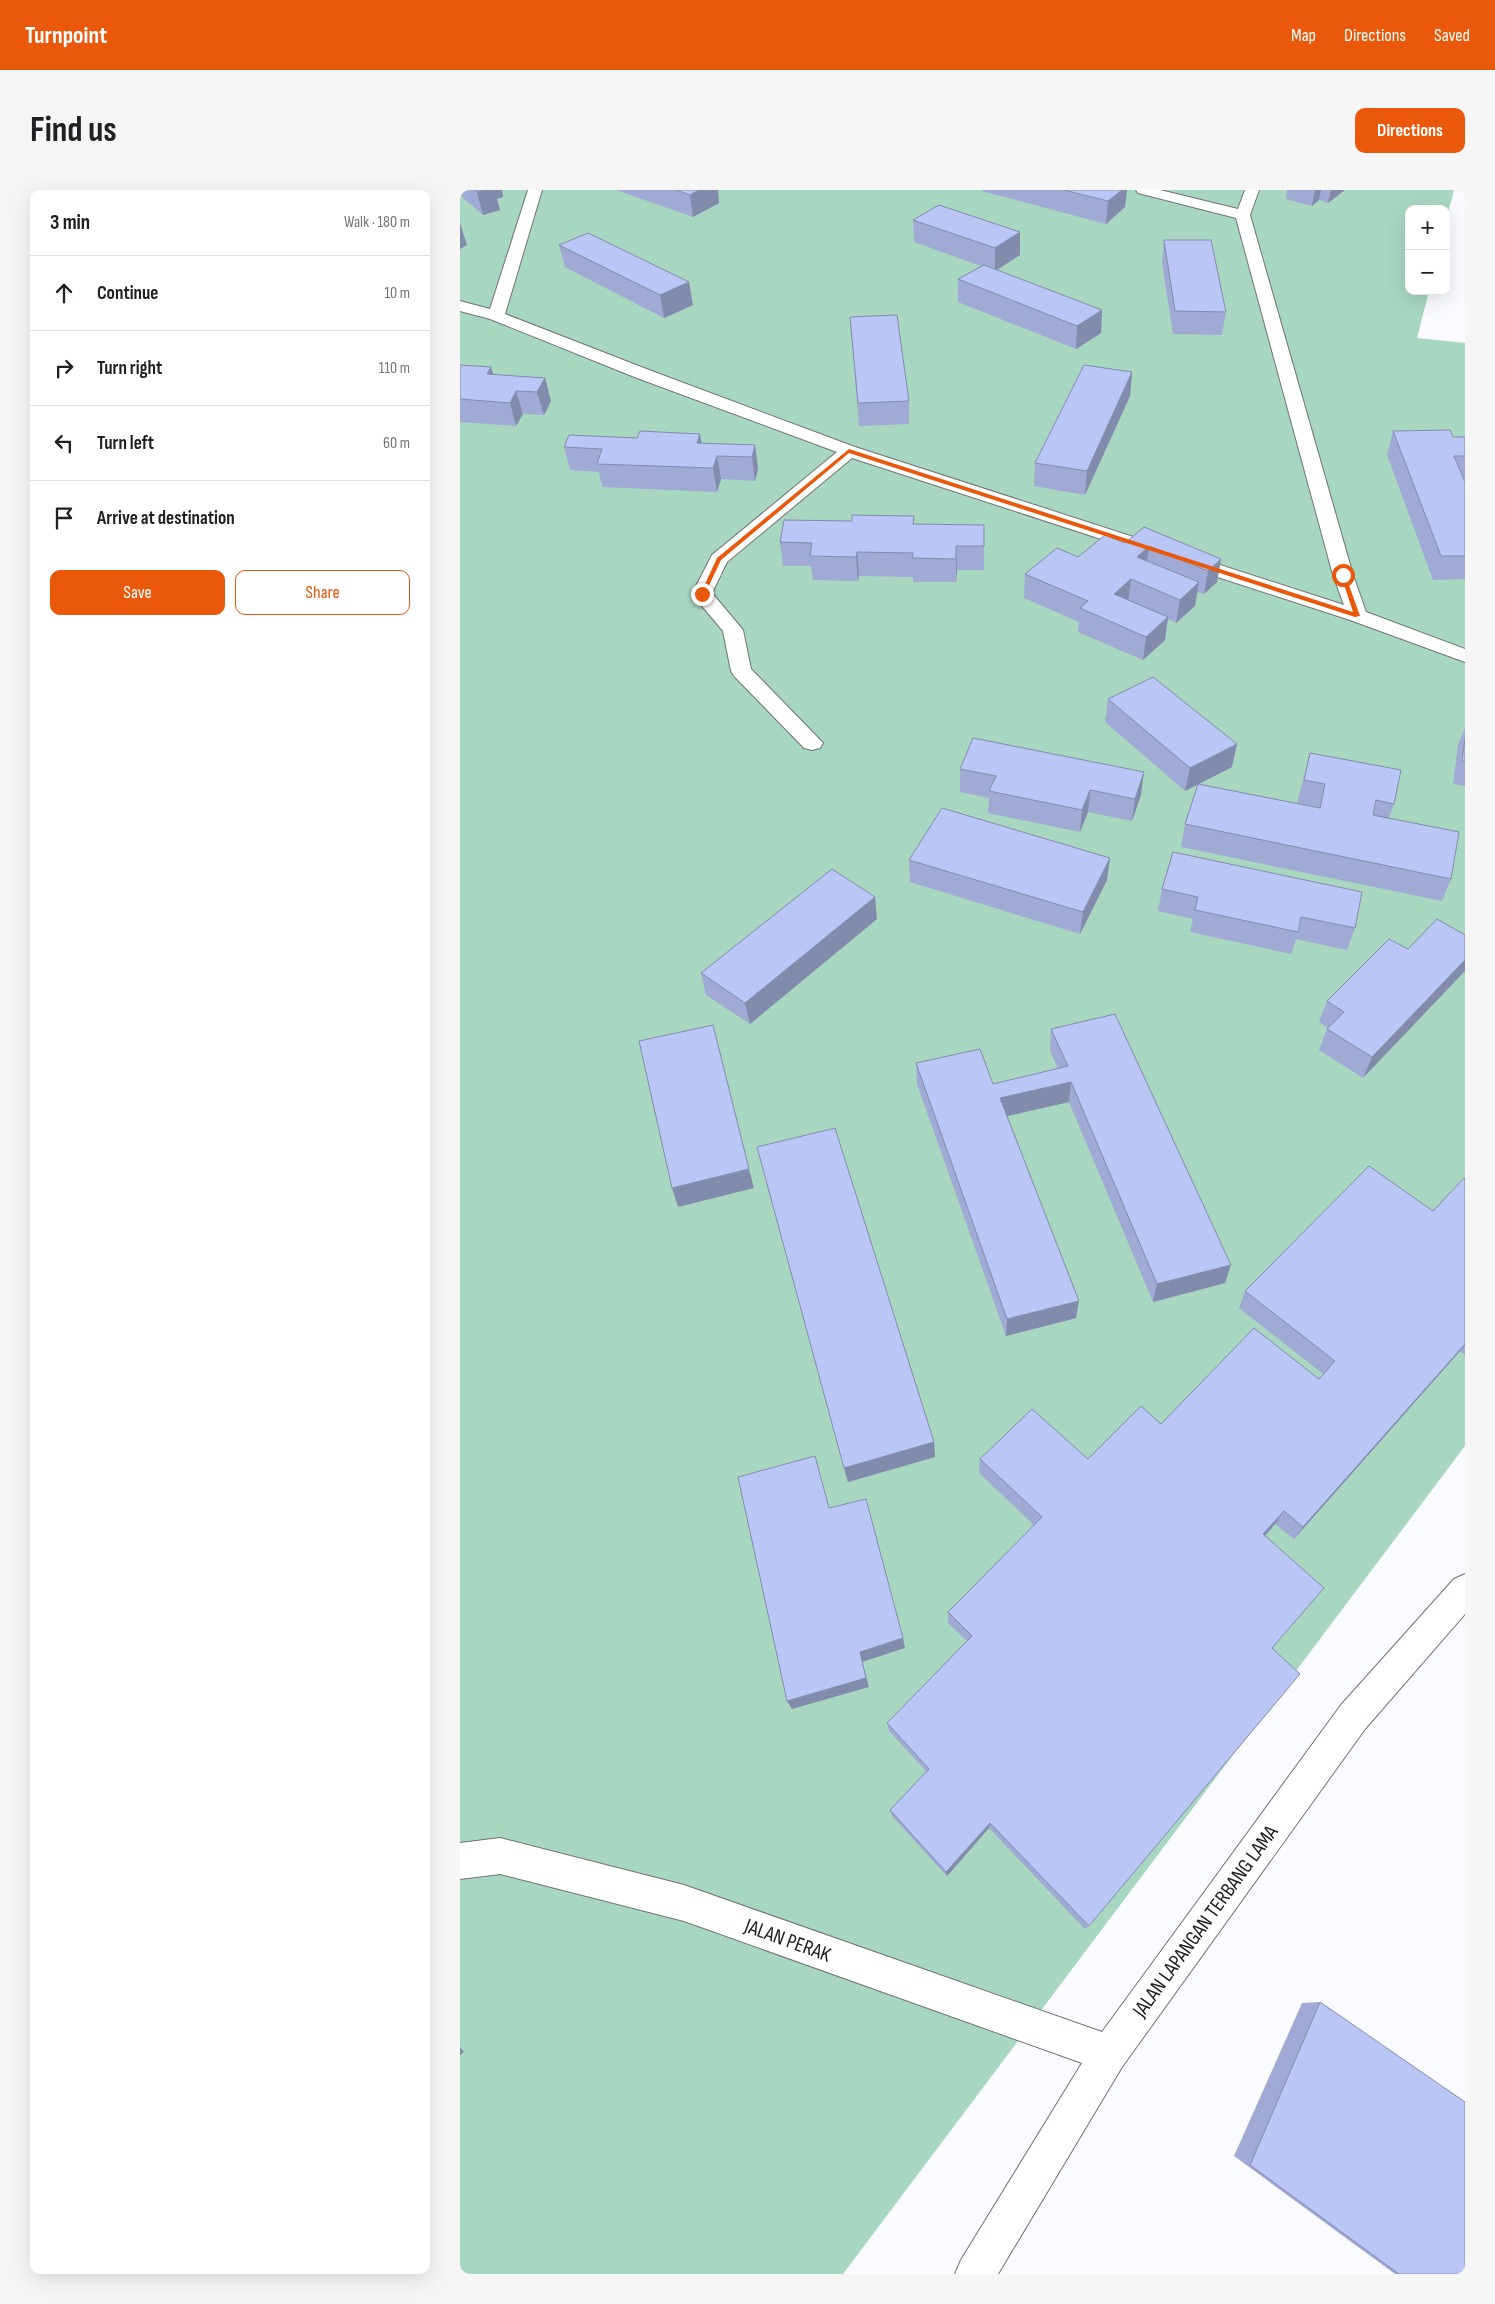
<!DOCTYPE html>
<meta charset="utf-8">
<style>
:root{--surface:#fff;--page:#f6f6f6;--text:#202124;--muted:#757577;--line:#e0e0e0;--accent:#ea580c}
body{margin:0;font-family:"Sofia Sans Condensed",sans-serif;background:var(--page);color:var(--text)}
.controls{position:absolute;right:15px;top:15px;display:grid;overflow:hidden;border-radius:10px;box-shadow:0 5px 20px #0002}
.controls button{width:45px;height:45px;display:grid;place-items:center;padding:0;border:0;border-bottom:1px solid var(--line);background:var(--surface);color:var(--text);font:25px sans-serif}
.stop{position:absolute;width:15px;height:15px;margin:-11px;border:4px solid #ea580c;border-radius:50%;background:#fff}
.stop.end{background:#ea580c;border-color:#fff;box-shadow:0 1px 5px #0008}
.list{margin:0;padding:0;list-style:none}
h2{display:flex;justify-content:space-between;align-items:center;height:65px;margin:0;padding:0 20px;font-size:21px}
h2 small{font-size:16px;font-weight:400;color:var(--muted)}
.list li{display:grid;grid-template-columns:32px 1fr auto;gap:15px;align-items:center;box-sizing:border-box;height:75px;padding:0 20px;border-top:1px solid var(--line)}
.list b{display:block;font-size:19px;white-space:nowrap}
.list em{font-size:16px;font-style:normal;color:var(--muted)}
.actions{display:flex;gap:10px;padding:15px 20px}
.actions a{flex:1;padding:11px 0;border:1px solid var(--accent);border-radius:10px;text-align:center;font-size:18px;color:var(--accent)}
.actions .main{background:var(--accent);color:#fff}
.icon{flex:none;width:28px;height:28px;fill:none;stroke:currentColor;stroke-width:2;stroke-linecap:round;stroke-linejoin:round}
.map{position:relative;flex:none;width:1005px;height:2084px;overflow:hidden;border-radius:10px}
header{display:flex;align-items:center;gap:30px;box-sizing:border-box;height:70px;padding:0 25px;background:var(--accent);color:#fff}
header strong{font-size:24px}
nav{display:flex;gap:28px;margin-inline-start:auto;font-size:18px}
.intro{display:flex;align-items:center;justify-content:space-between;box-sizing:border-box;height:120px;padding:0 30px}
h1{margin:0;font-size:35px}
.button{padding:12px 22px;border-radius:10px;background:var(--accent);color:#fff;font-size:18px;font-weight:700}
main{display:flex;gap:30px;padding:0 30px}
aside{flex:1;background:var(--surface);border-radius:10px;box-shadow:0 5px 20px #0002}
.map>svg:first-child{display:block}
.green{fill:#a8d7c1}
.lines{fill:none;stroke-linecap:round;stroke-linejoin:round}
.minor-casing{stroke:#717275;stroke-width:2}
.minor{fill:#fff;fill-rule:evenodd}
.wall{fill:#a0aad4}
.shaded-wall{fill:#828bac}
.building{fill:#bac6f6;stroke:#828bac}
.route{fill:#ea580c}
.labels{text-anchor:middle;stroke-width:4.5;stroke-linejoin:round;paint-order:stroke}
.near-street-label{font-size:21px;fill:#1b1c1d;stroke:#fff}
</style>
<header>
<strong>Turnpoint</strong>
<nav><a>Map</a><a>Directions</a><a>Saved</a></nav>
</header>
<div class="intro"><h1>Find us</h1><a class="button">Directions</a></div>
<main>
<aside>
<h2>3 min<small>Walk · 180 m</small></h2>
<ul class="list">
<li><svg class="icon" aria-label="ahead" viewBox="0 0 24 24"><path d="M12 20V5M6 11l6-6 6 6"/></svg><div><b>Continue</b></div><em>10 m</em></li>
<li><svg class="icon" aria-label="right" viewBox="0 0 24 24"><path d="M7 20v-9h11M14 6l5 5-5 5"/></svg><div><b>Turn right</b></div><em>110 m</em></li>
<li><svg class="icon" aria-label="left" viewBox="0 0 24 24"><path d="M17 20v-9H6M10 6l-5 5 5 5"/></svg><div><b>Turn left</b></div><em>60 m</em></li>
<li><svg class="icon" aria-label="arrive" viewBox="0 0 24 24"><path d="M6 21V4h12l-3 4 3 4H6"/></svg><div><b>Arrive at destination</b></div></li>
</ul>
<div class="actions"><a class="main">Save</a><a>Share</a></div>
</aside>
<div class="map">
<svg width="1005" height="2084" viewBox="0 0 1005 2084">
<rect width="100%" height="100%" fill="#fafbff"/>
<path class="green" d="M0,0H994L986,30V19H949V101H969L957,148L1005,153V1256L383,2084H0Z"/>
<g class="lines">
<g class="minor-casing">
<path id="minor" d="M68,0H82L45,124L189,180L395,257L884,415L873,385L776,28L678,3L676,0H700L778,19L785,0H799L790,25L893,385L906,422L1005,459V472L890,430L392,268L267,372L252,403L283,440L291,479L363,553L360,558L352,560L344,558L274,486L271,481L263,441L232,404L252,365L377,262L177,188L30,129L0,121V111L30,119Z
M1005,1384V1424L905,1539L662,1877L538,2084H495L501,2070L622,1873L224,1731L40,1684L0,1689V1653L40,1648L224,1695L642,1842L881,1515L994,1389Z"/>
</g>
<use href="#minor" class="minor"/>
</g>
<path class="wall" d="M0,0H42L43,7L37,9L40,20L23,25L1,6L0,7Z
M156,0H258L259,13L233,27Z
M522,0H667L665,17L646,34L522,1Z
M827,0H885L868,13L859,10L852,16L826,9Z
M453,30L560,42V65L537,80L642,120L641,143L616,159L498,112V89L521,76L454,52Z
M704,50L766,122L762,145L713,144L702,73Z
M99,55L233,115L204,128L105,77Z
M390,127L449,211V234L399,236Z
M0,175L31,177L33,184L85,188L91,211L84,225L63,224L56,236L0,232Z
M672,182L670,206L625,305L574,296L575,273Z
M933,241L993,247H1005V290H1004L1005,292V389L973,390L927,265Z
M242,253L295,255L298,279L295,291L261,289L257,302L142,297L139,282L110,280L104,257Z
M454,326V334L524,335V380H497L496,392H453V387L399,386L398,391L353,390L351,376H323L320,352L392,331Z
M684,337L761,369L757,392L744,404L737,402L735,416L716,433L708,429L705,450L683,470L618,442L619,432L564,408L565,384L665,353Z
M648,509L772,577L739,594L858,618V617L837,613L850,563L934,614L929,628L991,689L982,711L721,657L725,634L738,594L725,601L645,532Z
M1005,538V596L993,594L998,555Z
M500,579L681,605L672,631L628,622L620,642L528,623L529,608L500,602Z
M713,662L895,738L887,760L836,749L831,764L730,742L733,729L698,721L702,699Z
M449,670L647,690L620,744L450,692Z
M417,729L290,834L246,805L241,783Z
M977,729L903,888L859,860L867,839L868,838L859,832L867,811L948,759Z
M591,839L765,1093L693,1112L609,912L547,926L616,1128L546,1146L457,894L456,873L533,894L598,879L590,860Z
M297,957L474,1252L475,1267L388,1292Z
M1005,989V1165L1000,1161L834,1349L815,1334L805,1346L812,1458L629,1736L625,1739L529,1638L487,1686L432,1626L430,1620L467,1582L429,1541L427,1533L507,1451L488,1433V1422L574,1335L519,1283L520,1269H628L701,1234L859,1189L863,1184L779,1118L785,1101L973,1021Z
M860,1812L1005,2084H935L774,1966L842,1813Z"/>
<path class="shaded-wall" d="M25,0H42L43,7L37,9L40,20L23,25L17,2Z
M239,0H258L259,13L233,27L230,5Z
M662,0H667L665,17L646,34L648,11Z
M855,0H861L859,10L852,16Z
M871,0H885L868,13Z
M0,33L7,55L0,59Z
M560,42V65L535,81V58Z
M229,92L233,115L204,128L200,105Z
M642,120L641,143L616,159L617,136Z
M31,177L38,200L27,184Z
M672,182L670,206L625,305L627,281Z
M85,188L91,211L84,225L77,202Z
M56,201L63,224L56,236L50,213Z
M240,244L244,267L237,253Z
M295,255L298,279L295,291L292,267Z
M257,266L261,289L257,302L253,278Z
M496,356L497,380L496,392Z
M689,356L686,380L677,367Z
M397,362L399,386L398,391L396,367Z
M761,369L757,392L744,404L748,381Z
M671,389L668,412L654,404Z
M739,392L735,416L716,433L720,410Z
M708,427L705,450L683,470L686,447Z
M777,554L772,577L725,601L730,578Z
M684,582L681,605L672,631L675,609Z
M630,600L628,622L620,642L622,620Z
M650,668L647,690L620,744L623,722Z
M415,707L417,729L290,834L285,813Z
M1005,770V781L903,888L912,867Z
M611,892L609,912L539,928L540,908Z
M289,979L294,998L218,1017L212,998Z
M771,1075L765,1093L693,1112L697,1094Z
M619,1111L616,1128L546,1146L547,1129Z
M1005,1154V1155L1000,1161L834,1349L843,1337Z
M474,1252L475,1267L388,1292L384,1278Z
M824,1321L815,1334L795,1357L803,1344Z
M443,1448L445,1458L402,1472L409,1497L332,1519L327,1511L400,1462Z
M530,1633L529,1638L487,1686L486,1682Z
M0,1857L4,1862L0,1865Z"/>
<path class="building" d="M14,0H25L17,2Z
M216,0H239L230,5Z
M604,0H662L648,11Z
M479,15L560,42L535,58L453,30Z
M128,43L229,92L200,105L99,55Z
M704,50H751L766,122L715,121Z
M524,75L642,120L617,136L498,89Z
M437,125L449,211L398,213L390,127Z
M0,175L31,177L27,184L85,188L77,202L56,201L50,213L0,209Z
M624,175L672,182L627,281L575,273Z
M990,240L993,247H1005V266H994L1005,292V366H981L933,241Z
M180,241L240,244L237,253L295,255L292,267L257,266L253,278L137,274L142,259L104,257L109,245L177,248Z
M392,325L454,326L453,334L524,335V356H496V369L452,368L453,363L397,362L396,367L350,366L352,353L320,352L324,330L392,331Z
M684,337L761,369L748,381L689,356L677,367L739,392L720,410L671,389L654,404L708,427L686,447L620,418L628,411L565,384L597,358L618,367L645,345L665,353Z
M693,487L777,554L730,578L648,509Z
M513,548L684,582L675,609L630,600L622,620L529,601L536,586L500,579Z
M1005,549V571H1002Z
M850,563L941,580L934,614L916,610L913,625L999,642L991,689L725,634L738,594L860,618L865,594L844,590Z
M482,618L650,668L623,722L449,670Z
M713,662L902,702L895,738L841,727L838,742L735,720L738,707L702,699Z
M372,679L415,707L285,813L241,783Z
M977,729L1005,745V770L912,867L867,839L884,822L867,811L929,749L948,759Z
M655,824L771,1075L697,1094L611,892L540,908L619,1111L547,1129L456,873L520,859L533,894L608,876L591,839Z
M253,835L289,979L212,998L179,851Z
M375,938L474,1252L384,1278L297,957Z
M909,976L973,1021L1004,988L1005,989V1154L843,1337L824,1321L803,1344L864,1398L812,1458L840,1484L629,1736L530,1633L486,1682L430,1620L469,1579L427,1533L512,1446L488,1422L582,1327L520,1269L572,1219L628,1269L681,1216L701,1234L794,1138L859,1189L875,1171L785,1101Z
M355,1266L369,1318L406,1309L443,1448L400,1462L406,1488L327,1511L278,1287Z
M860,1812L1005,1912V2084H939L790,1975Z"/>
<path class="route" d="M389,259L893,422L881,385L885,384L900,426L895,427L389,263L261,370L245,404L240,405L257,368Z"/>
<g class="labels">
<g class="near-street-label">
<text transform="translate(745 1731) rotate(-54)" y="7">JALAN LAPANGAN TERBANG LAMA</text>
<text transform="translate(328 1750) rotate(20)" y="7">JALAN PERAK</text>
</g>
</g>
</svg>
<div class="controls">
<button>+</button>
<button>−</button>
</div>
<div class="stop" style="left:883px;top:385px"></div>
<div class="stop end" style="left:242px;top:404px"></div>
</div>
</main>
